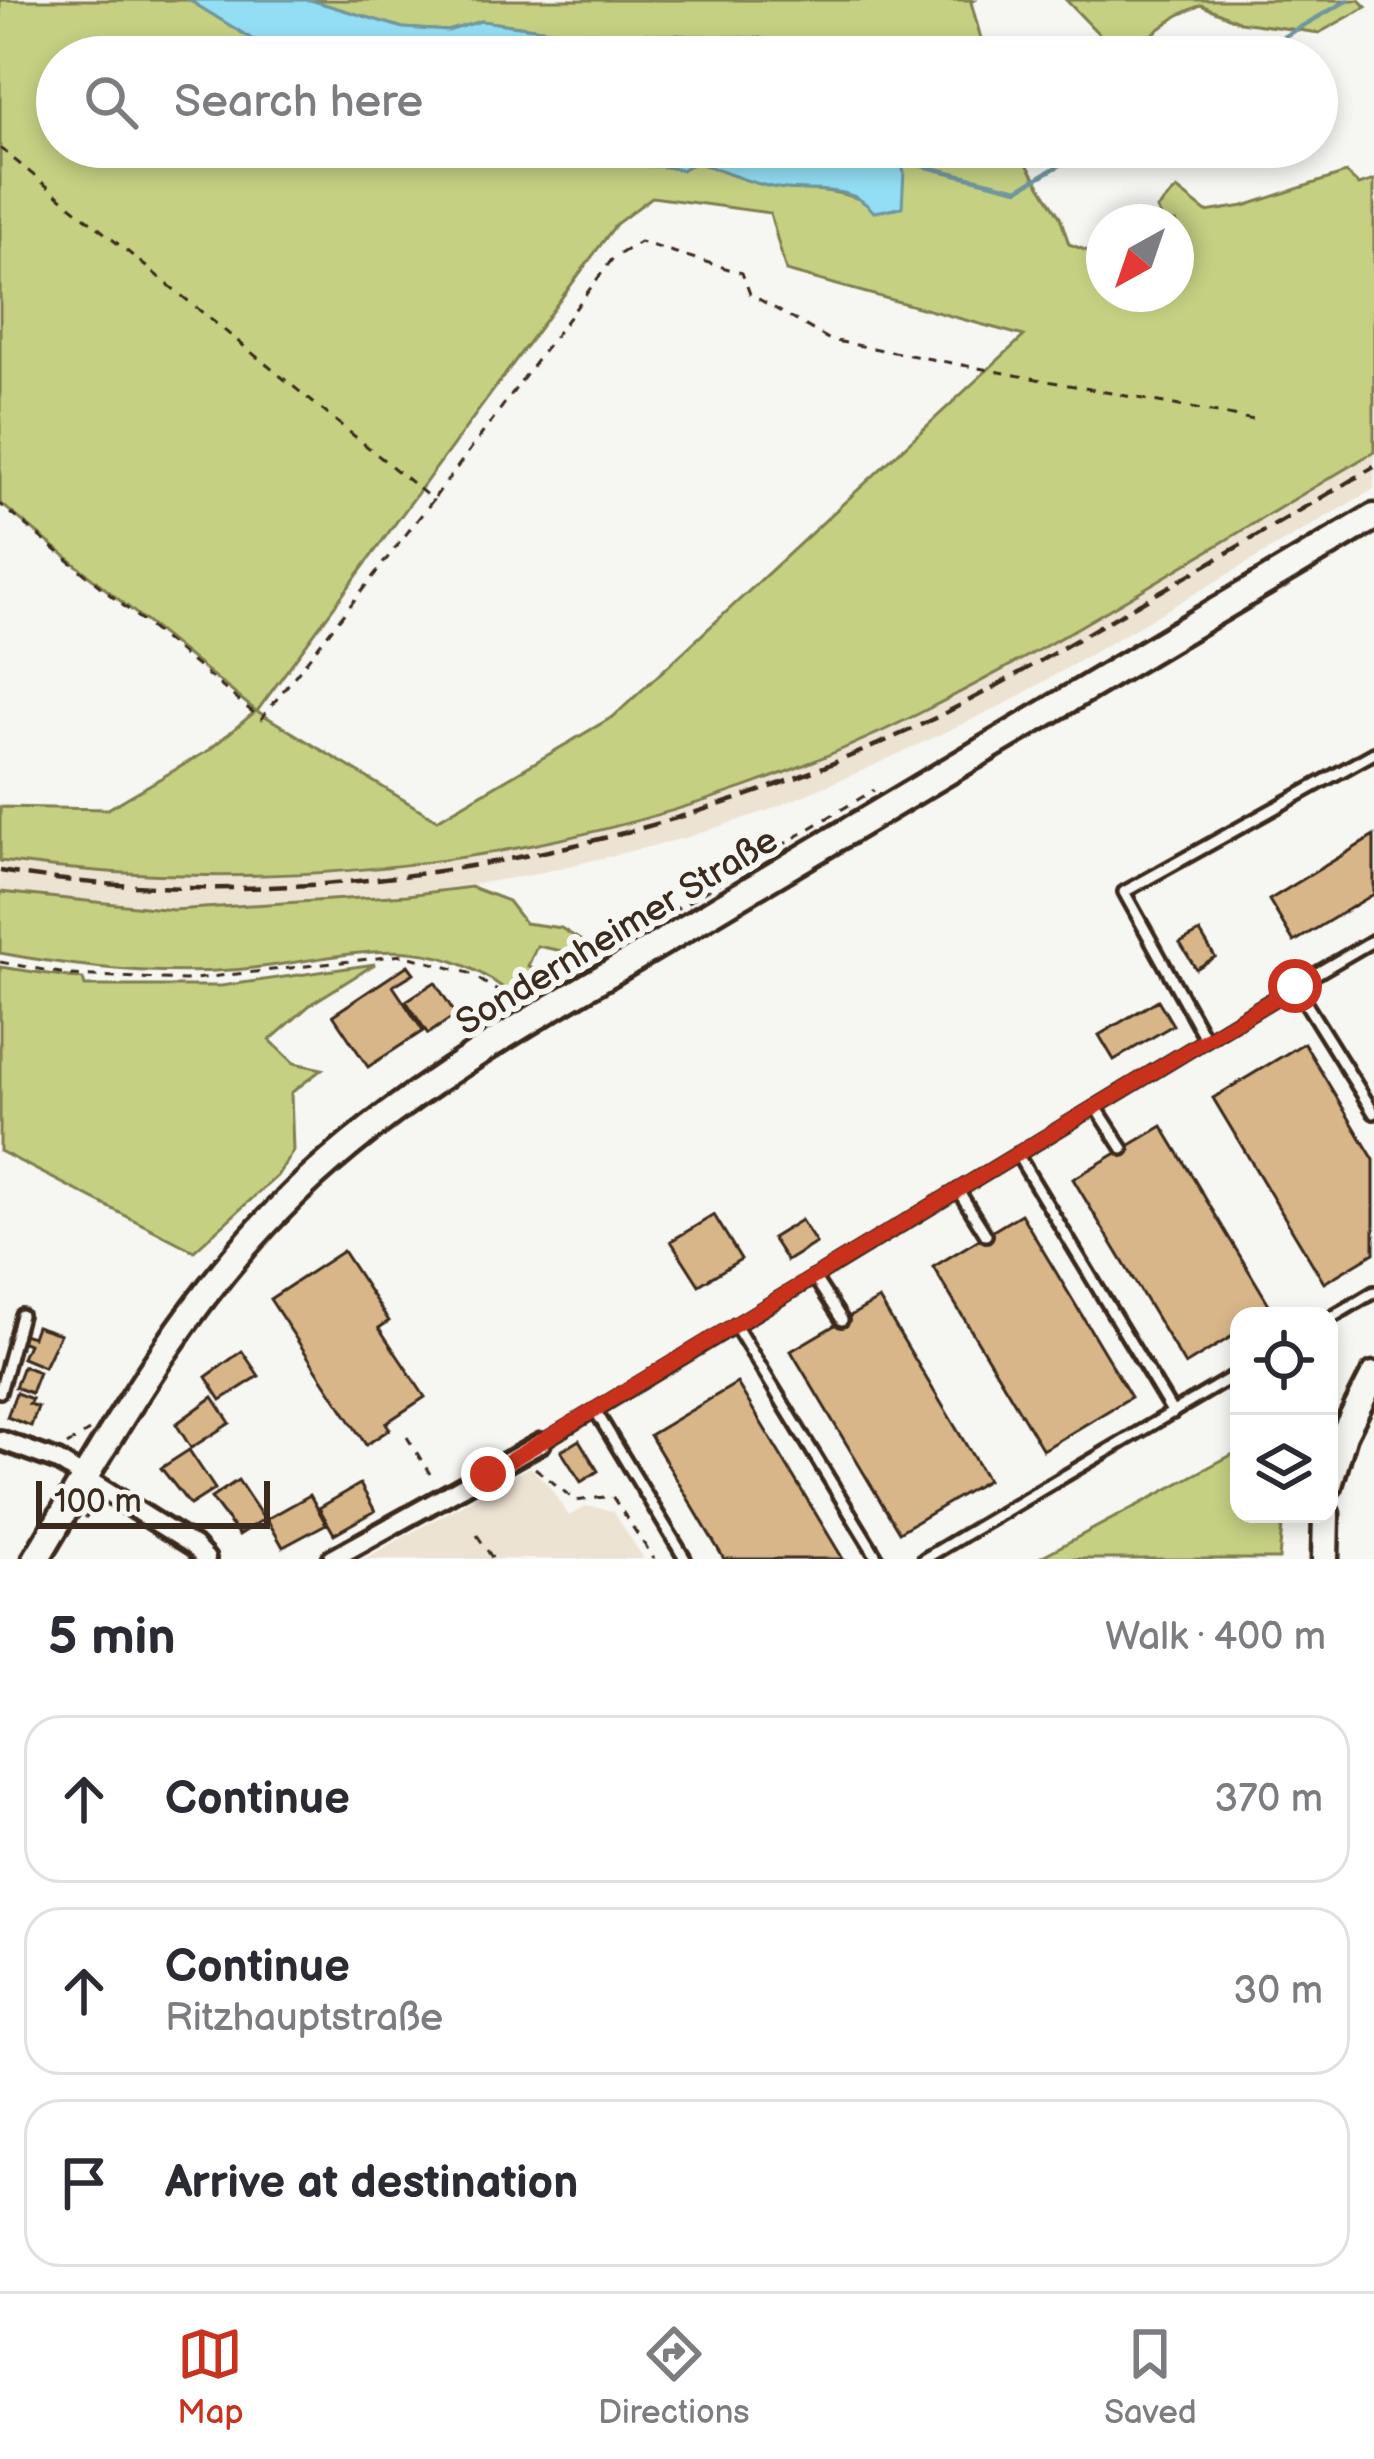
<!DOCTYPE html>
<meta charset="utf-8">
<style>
:root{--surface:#fff;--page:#f7f7f7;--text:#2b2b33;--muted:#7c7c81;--line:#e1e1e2;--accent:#c8321e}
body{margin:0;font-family:"Balsamiq Sans",sans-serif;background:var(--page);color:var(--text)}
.controls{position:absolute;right:36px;bottom:36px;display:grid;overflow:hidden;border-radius:24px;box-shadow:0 6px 18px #0003}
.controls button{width:108px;height:108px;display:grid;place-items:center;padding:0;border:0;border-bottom:3px solid var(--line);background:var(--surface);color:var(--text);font:60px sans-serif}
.compass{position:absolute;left:1086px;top:204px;width:108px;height:108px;border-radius:50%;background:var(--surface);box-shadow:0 6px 18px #0003;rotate:220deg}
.scale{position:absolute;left:36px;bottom:30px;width:234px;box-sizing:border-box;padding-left:12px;border:6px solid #3b2a1e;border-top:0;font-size:33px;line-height:42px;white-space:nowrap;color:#3b2a1e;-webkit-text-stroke:9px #f6f6f2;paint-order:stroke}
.stop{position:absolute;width:36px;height:36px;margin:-27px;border:9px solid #c8321e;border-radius:50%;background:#fff}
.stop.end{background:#c8321e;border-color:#fff;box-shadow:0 3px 12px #0008}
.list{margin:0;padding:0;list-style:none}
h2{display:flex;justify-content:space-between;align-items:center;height:156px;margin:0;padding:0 48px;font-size:51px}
h2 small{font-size:39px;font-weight:400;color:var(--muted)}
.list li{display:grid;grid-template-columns:78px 1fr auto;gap:36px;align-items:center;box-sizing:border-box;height:168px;margin:0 24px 24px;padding:0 24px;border:3px solid var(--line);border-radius:36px}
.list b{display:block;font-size:45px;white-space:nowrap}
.list p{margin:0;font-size:39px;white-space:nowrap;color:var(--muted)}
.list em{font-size:39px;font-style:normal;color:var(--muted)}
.icon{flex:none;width:66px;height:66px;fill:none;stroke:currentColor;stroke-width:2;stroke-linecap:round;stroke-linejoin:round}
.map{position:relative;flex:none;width:1374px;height:1559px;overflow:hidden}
.search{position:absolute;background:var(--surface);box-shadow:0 6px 18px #0003;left:36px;right:36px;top:36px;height:132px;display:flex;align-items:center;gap:30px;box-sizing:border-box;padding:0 42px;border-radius:66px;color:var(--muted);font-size:45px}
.sheet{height:732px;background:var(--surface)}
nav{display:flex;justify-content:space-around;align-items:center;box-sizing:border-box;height:168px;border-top:3px solid var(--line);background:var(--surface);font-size:33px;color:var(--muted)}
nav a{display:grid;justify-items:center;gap:6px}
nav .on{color:var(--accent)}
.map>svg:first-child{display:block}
.built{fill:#ede3d3}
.green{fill:#c5d083;stroke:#807d50;stroke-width:3;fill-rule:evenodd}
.water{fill:#93def4;stroke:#70969e;stroke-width:3}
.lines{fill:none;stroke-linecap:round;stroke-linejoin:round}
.stream{stroke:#70969e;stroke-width:4.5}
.building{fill:#d8b68a;stroke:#3b2a1e;stroke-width:3}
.lane-casing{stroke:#3b2a1e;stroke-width:18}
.street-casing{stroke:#3b2a1e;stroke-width:26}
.secondary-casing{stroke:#3b2a1e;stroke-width:33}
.path{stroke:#3b2a1e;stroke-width:3;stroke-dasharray:9 9;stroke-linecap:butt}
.lane{stroke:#f6f6f2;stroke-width:9}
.street{stroke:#f6f6f2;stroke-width:16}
.secondary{stroke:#f6f6f2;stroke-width:24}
.rail{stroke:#3b2a1e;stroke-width:4.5;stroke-dasharray:18 9;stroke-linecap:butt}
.route{stroke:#c8321e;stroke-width:15}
.labels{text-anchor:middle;stroke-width:12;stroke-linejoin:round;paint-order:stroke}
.street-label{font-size:36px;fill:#3b2a1e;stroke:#f6f6f2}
</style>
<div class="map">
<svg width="1374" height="1559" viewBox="0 0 1374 1559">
<rect width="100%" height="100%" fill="#f6f6f2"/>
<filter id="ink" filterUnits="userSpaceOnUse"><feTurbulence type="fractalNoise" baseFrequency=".00833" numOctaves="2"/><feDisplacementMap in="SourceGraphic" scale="24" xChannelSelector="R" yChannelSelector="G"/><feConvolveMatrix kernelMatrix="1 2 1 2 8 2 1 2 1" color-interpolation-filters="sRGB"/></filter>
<g filter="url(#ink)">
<path class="built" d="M1374,452V489L1007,703L866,769L769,810L685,838L531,875L407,895L173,910L0,892V861L157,875L353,872L507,851L601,830L985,678Z
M530,1467L549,1486L569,1516L587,1506L613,1511L644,1559H364Z"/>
<path class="green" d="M0,0H189L281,57H57V147H577L584,152L616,155L681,170L696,162C724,171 760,188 790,189C817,190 840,190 866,202L876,147H1016L1060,217L1069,244L1104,257V294H1176V222H1163L1157,209L1177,189L1206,212L1244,206L1346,173L1359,185L1374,180V452C1223,540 1074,636 918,714C635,855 312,903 0,861V807L108,809L209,750L256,711L0,503ZM652,197L770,213L786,271L1024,336L614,716L437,820L257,711L616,224Z
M310,0H974L971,2L986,57H852L759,38L556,31L481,21L448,31L403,28Z
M1066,0H1359L1366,7L1319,33L1240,22L1201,5L1177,16L1121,57Z
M471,887L508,901L525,923L561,928L585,943L567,952L537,946L528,966L556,977L515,997C422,919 337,963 231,970C155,976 75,967 0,953V892L173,910L407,895Z
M375,964L311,1004L270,1040L294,1063L322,1069L291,1093L293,1151L277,1176L194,1251L0,1151V967L83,979L85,986H221Z
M1239,1451V1514H1283L1279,1559H1037Z"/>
<path class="water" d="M189,0H310L403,28L448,31L481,21L556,31L759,38L852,57H281Z
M577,147H876V152L898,160L904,171L902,207L874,212C851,184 818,192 787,189C757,187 724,171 696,162L681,170C662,164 641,169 623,160C620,159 618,156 615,155C602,149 589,155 577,147Z"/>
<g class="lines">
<path class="stream" d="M1248,57L1348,0
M898,160L1018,189L1092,147"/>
</g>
<path class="building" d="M1374,836V894L1294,942L1269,900Z
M1200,932L1215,957L1196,969L1180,943Z
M408,965L414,973L393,986L423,1031L368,1067L333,1015Z
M435,982L456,1015L428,1034L406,1001Z
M1158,1000L1173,1025L1114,1060L1099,1035Z
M1304,1043L1374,1160V1253L1324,1283L1213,1098Z
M1162,1126L1273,1311L1266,1316H1239V1332L1185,1365L1073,1179Z
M1021,1214L1131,1397L1043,1450L933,1267Z
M714,1215L741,1259L699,1285L671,1241Z
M801,1220L816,1243L787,1261L772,1238Z
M343,1251L389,1321L379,1328L425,1397L386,1423L390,1429L366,1445L270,1299Z
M879,1299L987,1480L899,1532L791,1351Z
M36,1326L60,1334L44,1367L22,1358L28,1344L20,1341L23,1334L32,1337Z
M242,1351L259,1376L221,1400L206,1377Z
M23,1366L39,1372L31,1393L15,1387Z
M737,1383L843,1559H724L650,1435Z
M16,1393L32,1399L29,1404L38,1407L31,1426L7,1417Z
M213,1397L230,1423L191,1448L176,1424Z
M579,1440L598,1471L581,1482L561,1451Z
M189,1450L215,1489L190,1505L161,1468Z
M238,1480L264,1519L239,1535L211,1498Z
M360,1484L375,1511L334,1534L319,1508Z
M310,1495L326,1524L283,1547L267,1519Z"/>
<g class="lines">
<g class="lane-casing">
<path id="lane" d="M1374,940L1295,986L1374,1113
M1206,1040L1124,892L1374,753
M1096,1107L1123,1149
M1017,1154L1173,1413
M958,1190L986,1235
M814,1277L842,1320
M1329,1319L1374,1292
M735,1325L878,1559
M0,1392L21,1315
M595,1410L685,1559
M541,1443L1295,986
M924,1559L1239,1373"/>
</g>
<g class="street-casing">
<path id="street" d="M0,1440L58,1461L194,1546L206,1559
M332,1559L541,1443"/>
</g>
<g class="secondary-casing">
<path id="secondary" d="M1329,1485L1344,1434L1374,1375
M36,1559C109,1438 179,1310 279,1209C397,1088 553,1009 696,922C922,786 1148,652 1374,517
M1325,1559L1326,1514"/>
</g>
<path class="path" d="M0,148L433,500L261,719L0,504
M435,497L613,258L640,242L742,273L750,294L830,340L1254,420
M656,921L874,790
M0,962L71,975L185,980L403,955L469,973L499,992L514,1009
M407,1437L430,1474
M67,1445L89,1431
M535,1468L576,1501L612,1496L654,1559
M85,1518L98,1503
M477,1535L493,1559"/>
<use href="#lane" class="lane"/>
<use href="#street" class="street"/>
<use href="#secondary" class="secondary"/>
<path class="rail" d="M0,871C297,921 629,858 901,734C970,703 1035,664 1100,626C1192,574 1283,520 1374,467"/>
</g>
</g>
<g class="lines" filter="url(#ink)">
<path class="route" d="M488,1474L1295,986"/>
</g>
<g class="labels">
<g class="street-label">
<text transform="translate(616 930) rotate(-31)" y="13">Sondernheimer Straße</text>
</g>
</g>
</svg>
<div class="controls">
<button><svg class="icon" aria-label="locate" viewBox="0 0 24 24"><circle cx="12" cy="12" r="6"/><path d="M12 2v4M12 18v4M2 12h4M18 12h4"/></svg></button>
<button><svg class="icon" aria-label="layers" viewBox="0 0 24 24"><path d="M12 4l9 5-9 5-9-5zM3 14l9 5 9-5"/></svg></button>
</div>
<svg class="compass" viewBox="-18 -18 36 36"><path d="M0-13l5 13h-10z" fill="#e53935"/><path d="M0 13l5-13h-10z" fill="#7c7c81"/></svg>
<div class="scale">100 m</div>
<div class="stop" style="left:1295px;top:986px"></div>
<div class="stop end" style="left:488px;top:1474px"></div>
<div class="search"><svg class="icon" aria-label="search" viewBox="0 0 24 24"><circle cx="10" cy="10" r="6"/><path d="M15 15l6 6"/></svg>Search here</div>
</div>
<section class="sheet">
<h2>5 min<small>Walk · 400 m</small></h2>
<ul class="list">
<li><svg class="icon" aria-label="ahead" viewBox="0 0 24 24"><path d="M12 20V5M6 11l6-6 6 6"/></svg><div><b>Continue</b></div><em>370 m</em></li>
<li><svg class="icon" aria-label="ahead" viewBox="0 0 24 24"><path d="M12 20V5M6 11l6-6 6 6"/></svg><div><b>Continue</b><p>Ritzhauptstraße</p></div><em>30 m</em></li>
<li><svg class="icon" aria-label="arrive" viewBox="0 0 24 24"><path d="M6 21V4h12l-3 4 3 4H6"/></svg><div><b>Arrive at destination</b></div></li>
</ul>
</section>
<nav>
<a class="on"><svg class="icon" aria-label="map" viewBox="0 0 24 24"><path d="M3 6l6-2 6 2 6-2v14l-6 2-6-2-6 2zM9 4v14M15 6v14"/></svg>Map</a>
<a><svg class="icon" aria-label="directions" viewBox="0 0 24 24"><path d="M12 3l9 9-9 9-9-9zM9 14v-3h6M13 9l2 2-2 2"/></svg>Directions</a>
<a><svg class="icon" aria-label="saved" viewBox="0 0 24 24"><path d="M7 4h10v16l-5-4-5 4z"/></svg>Saved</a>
</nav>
